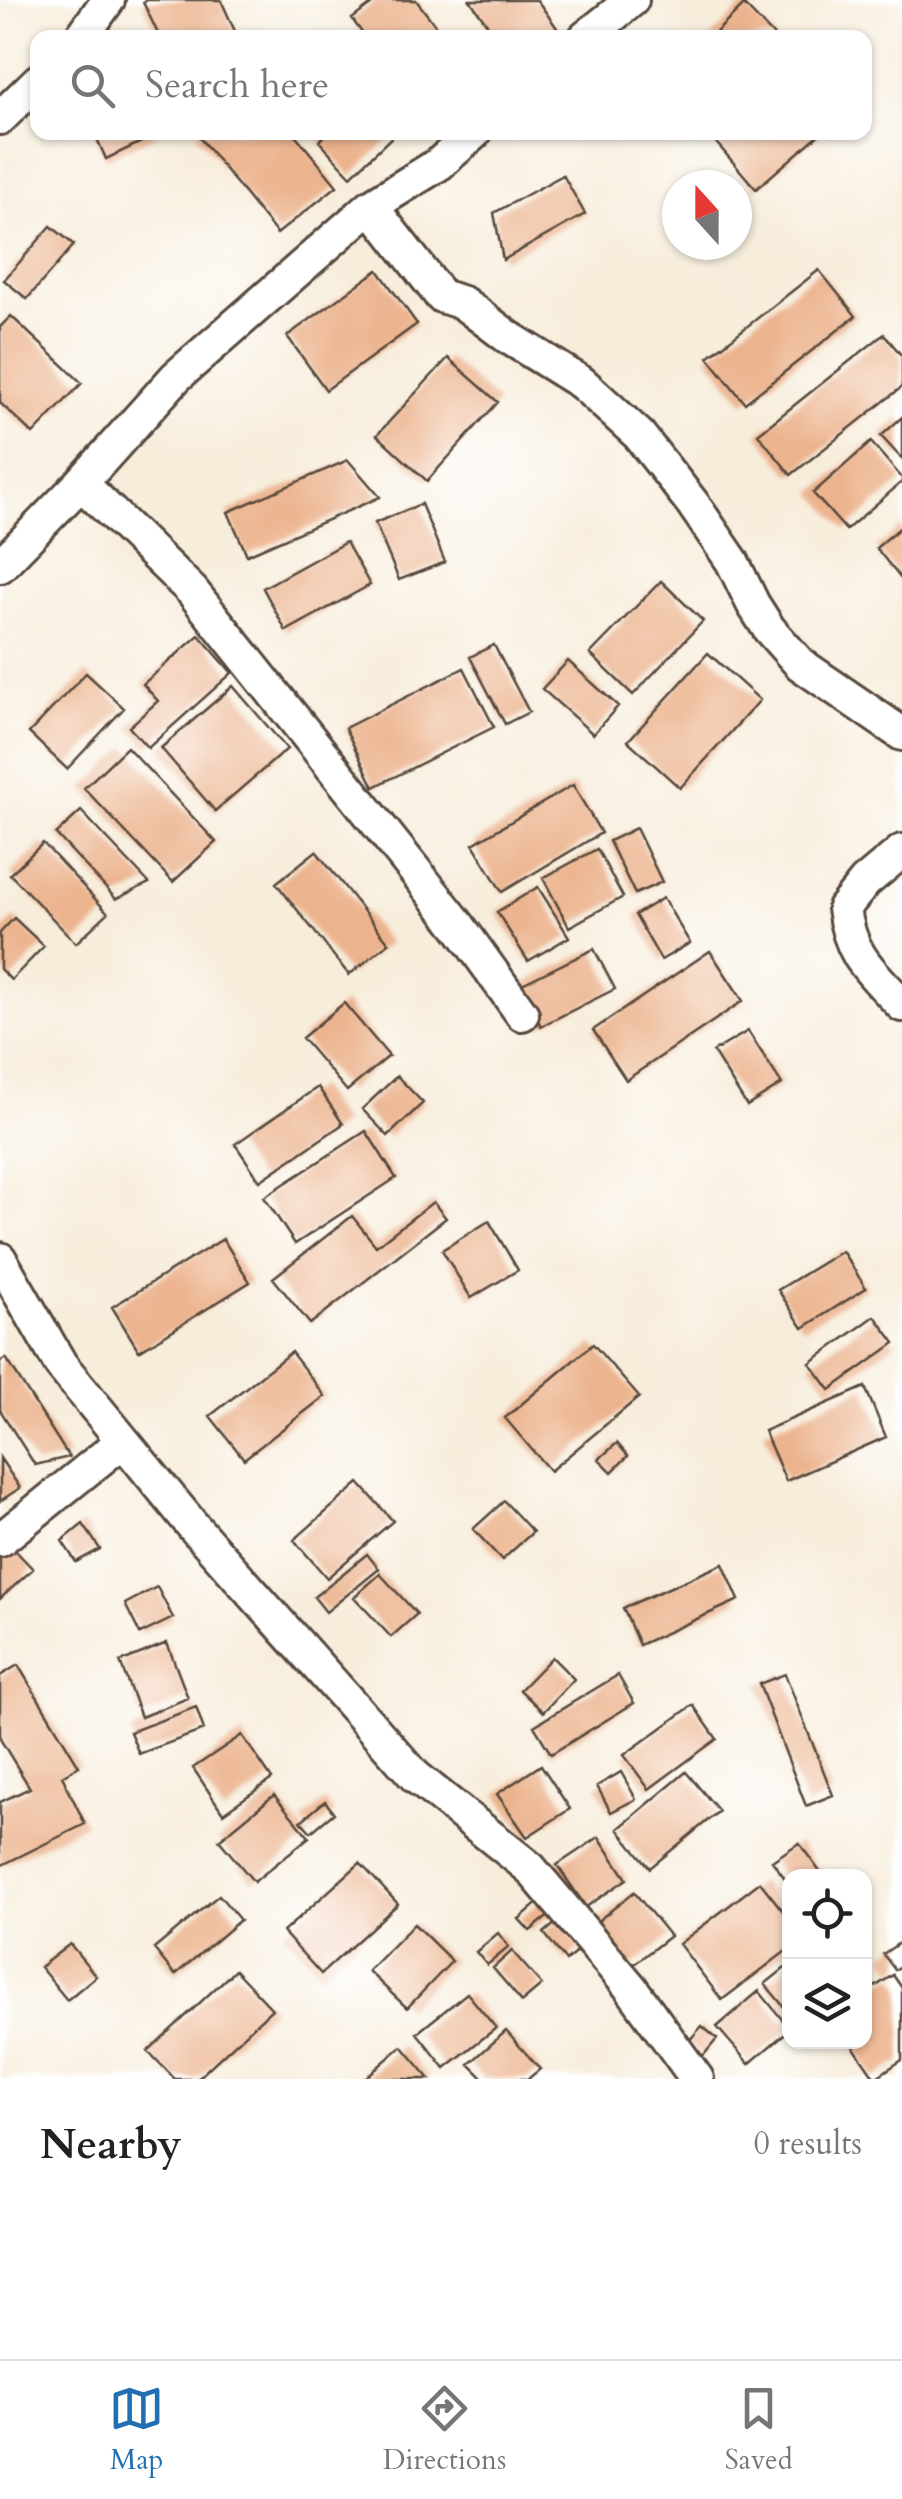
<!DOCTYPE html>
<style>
:root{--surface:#fff;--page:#f6f6f6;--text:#222;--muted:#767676;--line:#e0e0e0;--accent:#1f6fb2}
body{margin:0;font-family:Cardo,serif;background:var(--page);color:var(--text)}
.controls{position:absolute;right:30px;bottom:30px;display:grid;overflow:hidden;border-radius:20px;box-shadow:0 2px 8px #0004}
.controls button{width:90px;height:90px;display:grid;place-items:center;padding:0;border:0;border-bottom:2px solid var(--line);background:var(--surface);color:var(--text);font:50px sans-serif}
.compass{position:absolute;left:662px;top:170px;width:90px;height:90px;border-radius:50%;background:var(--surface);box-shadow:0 2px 8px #0004;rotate:339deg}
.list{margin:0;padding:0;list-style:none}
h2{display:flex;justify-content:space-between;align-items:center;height:130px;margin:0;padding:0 40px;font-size:42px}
h2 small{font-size:32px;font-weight:400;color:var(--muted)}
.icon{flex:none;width:55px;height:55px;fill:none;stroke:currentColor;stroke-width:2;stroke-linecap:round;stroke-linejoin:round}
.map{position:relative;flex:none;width:902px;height:2079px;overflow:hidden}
.search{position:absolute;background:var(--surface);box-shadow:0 2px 8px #0004;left:30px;right:30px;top:30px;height:110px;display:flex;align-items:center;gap:25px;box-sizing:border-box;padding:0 35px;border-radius:20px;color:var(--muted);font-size:38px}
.sheet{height:280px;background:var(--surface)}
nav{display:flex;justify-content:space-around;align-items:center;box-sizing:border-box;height:140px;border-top:2px solid var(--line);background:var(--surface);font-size:28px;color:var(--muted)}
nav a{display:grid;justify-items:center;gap:5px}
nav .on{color:var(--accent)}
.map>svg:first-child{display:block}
.building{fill:#ecb48e}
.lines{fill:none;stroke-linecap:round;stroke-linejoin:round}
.street-casing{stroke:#57473a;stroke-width:38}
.street{stroke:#fff;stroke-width:32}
</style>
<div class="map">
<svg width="902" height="2079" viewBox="0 0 902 2079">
<rect width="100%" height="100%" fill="#fff"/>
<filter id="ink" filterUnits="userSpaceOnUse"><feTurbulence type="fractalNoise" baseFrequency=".01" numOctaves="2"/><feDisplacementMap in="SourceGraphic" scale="20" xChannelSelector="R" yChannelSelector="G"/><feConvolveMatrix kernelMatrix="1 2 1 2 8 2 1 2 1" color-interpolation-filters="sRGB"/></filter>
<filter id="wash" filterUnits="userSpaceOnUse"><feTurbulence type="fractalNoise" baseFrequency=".0048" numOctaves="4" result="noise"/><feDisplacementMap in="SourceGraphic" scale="40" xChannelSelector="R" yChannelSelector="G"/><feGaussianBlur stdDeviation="2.25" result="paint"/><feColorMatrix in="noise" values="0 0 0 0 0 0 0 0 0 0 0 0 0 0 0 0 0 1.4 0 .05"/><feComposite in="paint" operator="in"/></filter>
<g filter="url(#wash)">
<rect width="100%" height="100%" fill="#f7eddb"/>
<g id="blocks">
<path class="building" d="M147,0H221L238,38H160L143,2Z
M377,0H416L445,38H366L352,19Z
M470,0H537L557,28L543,38H497Z
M744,5L776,38H710Z
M94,132H162L106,159Z
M195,132H293L337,186L277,234Z
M328,132H397L351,176L319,141Z
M723,132H822L756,189L714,140Z
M563,175L585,214L503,260L494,213Z
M51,226L74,245L27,299L4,280Z
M378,270L417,324L326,390L287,336Z
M819,270L856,316L745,403L708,357Z
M11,316L82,383L33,434L0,403V327Z
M884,334L902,356V387L791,475L758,434Z
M448,358L498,402L427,481L377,435Z
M902,417V459L881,436Z
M871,442L902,478V482L846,530L813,493Z
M348,460L380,497L247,555L228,512Z
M421,504L445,562L399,580L375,523Z
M902,526V580L876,548Z
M346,542L370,585L286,631L263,588Z
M661,581L703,621L633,695L590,654Z
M199,635L232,673L148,748L129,727L158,701L143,684Z
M494,645L529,712L505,724L470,657Z
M708,653L760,700L680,788L628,741Z
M568,661L618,706L593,734L542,689Z
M464,668L494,727L374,787L345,728Z
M86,673L124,708L67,769L29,733Z
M233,686L287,749L215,811L161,748Z
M127,747L216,842L173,882L84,788Z
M573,785L601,833L502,892L473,844Z
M81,811L149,883L116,899L56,834Z
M636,828L662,882L635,894L609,841Z
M43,843L108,913L76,943L10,874Z
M597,849L623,897L569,927L543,878Z
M316,851L389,943L349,975L276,883Z
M538,887L569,937L528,961L497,912Z
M663,898L690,943L661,960L635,915Z
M14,918L44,946L11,980L0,969V933Z
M594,949L615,989L541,1026L520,985Z
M710,951L743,1001L626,1080L593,1030Z
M344,1003L389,1056L347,1091L302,1038Z
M748,1031L782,1084L747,1106L713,1052Z
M397,1076L423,1103L388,1136L362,1109Z
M318,1087L343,1124L260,1181L235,1144Z
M366,1131L396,1178L295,1244L264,1197Z
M433,1202L446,1218L310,1324L273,1278L352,1216L376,1246Z
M489,1221L518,1270L471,1298L442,1250Z
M223,1239L250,1282L139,1351L112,1307Z
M842,1251L866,1288L803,1328L778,1290Z
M875,1316L895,1343L830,1390L810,1363Z
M593,1344L639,1397L550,1471L505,1418Z
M291,1352L325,1396L244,1459L210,1416Z
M6,1358L69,1457L35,1465L0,1410V1362Z
M865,1387L886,1437L786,1481L764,1431Z
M617,1443L628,1456L612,1472L599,1459Z
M0,1458L20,1488L0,1501Z
M359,1483L393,1521L327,1578L294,1540Z
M504,1501L533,1532L502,1560L473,1529Z
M83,1524L100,1549L76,1562L62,1541Z
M11,1546L33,1569L0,1599V1557Z
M367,1554L379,1569L326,1612L314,1597Z
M723,1564L739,1600L639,1645L623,1608Z
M380,1574L417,1614L391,1637L354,1597Z
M157,1587L173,1618L140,1634L125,1604Z
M167,1643L188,1698L141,1717L120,1662Z
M552,1657L574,1679L543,1712L520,1690Z
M18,1665L79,1766L62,1776L85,1824L0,1866V1802L30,1788L0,1739V1676Z
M785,1674L833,1795L806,1806L759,1684Z
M618,1675L634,1703L551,1754L534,1726Z
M693,1705L717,1739L649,1789L624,1755Z
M196,1707L204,1730L139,1754L130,1732Z
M242,1735L272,1779L223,1813L193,1768Z
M541,1765L570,1809L527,1837L497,1794Z
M621,1772L636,1799L611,1812L597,1786Z
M686,1772L719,1811L650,1868L618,1829Z
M274,1795L309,1837L254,1882L219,1840Z
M325,1801L334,1813L311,1832L301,1821Z
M599,1837L627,1879L586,1907L557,1865Z
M799,1843L823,1876H790V1885L772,1861Z
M360,1863L398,1904L321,1974L283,1932Z
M760,1882L790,1920V1948L722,2000L679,1944Z
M634,1892L670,1936L629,1968L594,1924Z
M219,1895L240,1920L175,1975L154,1949Z
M541,1900L552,1913L530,1931L519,1919Z
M558,1921L581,1948L566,1961L544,1933Z
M414,1924L452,1961L407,2008L368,1971Z
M498,1933L509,1947L487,1965L476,1952Z
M902,1941V1965L895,1970L883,1954Z
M70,1944L96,1976L67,2000L40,1967Z
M512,1951L542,1985L522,2002L493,1968Z
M790,1964V2014L765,1984Z
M235,1970L272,2009L197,2079H175L148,2051Z
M893,1975L902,1988V2060L875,2078L850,2042H864V1994Z
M759,1991L790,2029L749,2064L717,2027Z
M467,1993L496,2028L445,2068L417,2033Z
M702,2026L717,2039L703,2056L688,2042Z
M506,2031L540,2069L528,2079H484L469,2064Z
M402,2046L430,2079H364Z"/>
</g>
</g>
<g filter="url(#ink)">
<use href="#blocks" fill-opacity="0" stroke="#57473a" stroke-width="2.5"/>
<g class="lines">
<g class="street-casing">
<path id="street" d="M81,38L108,0
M585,38L632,0
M0,118L38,81
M371,206L441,296L463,303L508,337L582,383L639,435L693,504L732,561L753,604L769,629L800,664L902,734
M81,483L192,591L459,926L522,1014
M0,566L81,483L176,377L371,206L439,164L475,132
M902,851L865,882L844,908C850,957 871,971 902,1005
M0,1259L61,1365L193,1526L416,1777L530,1868L631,1988L697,2079
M0,1540L123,1441"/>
</g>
<use href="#street" class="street"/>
</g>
</g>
</svg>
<div class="controls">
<button><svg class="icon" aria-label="locate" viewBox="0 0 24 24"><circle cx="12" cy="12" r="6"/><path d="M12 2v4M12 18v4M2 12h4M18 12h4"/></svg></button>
<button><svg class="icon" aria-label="layers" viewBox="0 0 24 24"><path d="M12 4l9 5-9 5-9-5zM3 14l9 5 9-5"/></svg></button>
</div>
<svg class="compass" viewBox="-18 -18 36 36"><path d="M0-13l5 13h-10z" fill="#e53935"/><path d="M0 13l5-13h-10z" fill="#767676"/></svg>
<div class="search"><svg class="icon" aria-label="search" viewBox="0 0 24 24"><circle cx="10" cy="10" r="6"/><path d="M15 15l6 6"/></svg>Search here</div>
</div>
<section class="sheet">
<h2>Nearby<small>0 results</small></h2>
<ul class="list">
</ul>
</section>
<nav>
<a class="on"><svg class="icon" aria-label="map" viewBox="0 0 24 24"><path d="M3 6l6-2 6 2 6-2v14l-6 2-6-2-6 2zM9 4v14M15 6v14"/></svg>Map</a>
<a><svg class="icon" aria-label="directions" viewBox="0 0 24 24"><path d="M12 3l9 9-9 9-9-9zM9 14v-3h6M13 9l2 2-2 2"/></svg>Directions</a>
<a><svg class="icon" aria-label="saved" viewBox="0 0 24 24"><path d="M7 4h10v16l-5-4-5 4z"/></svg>Saved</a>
</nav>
